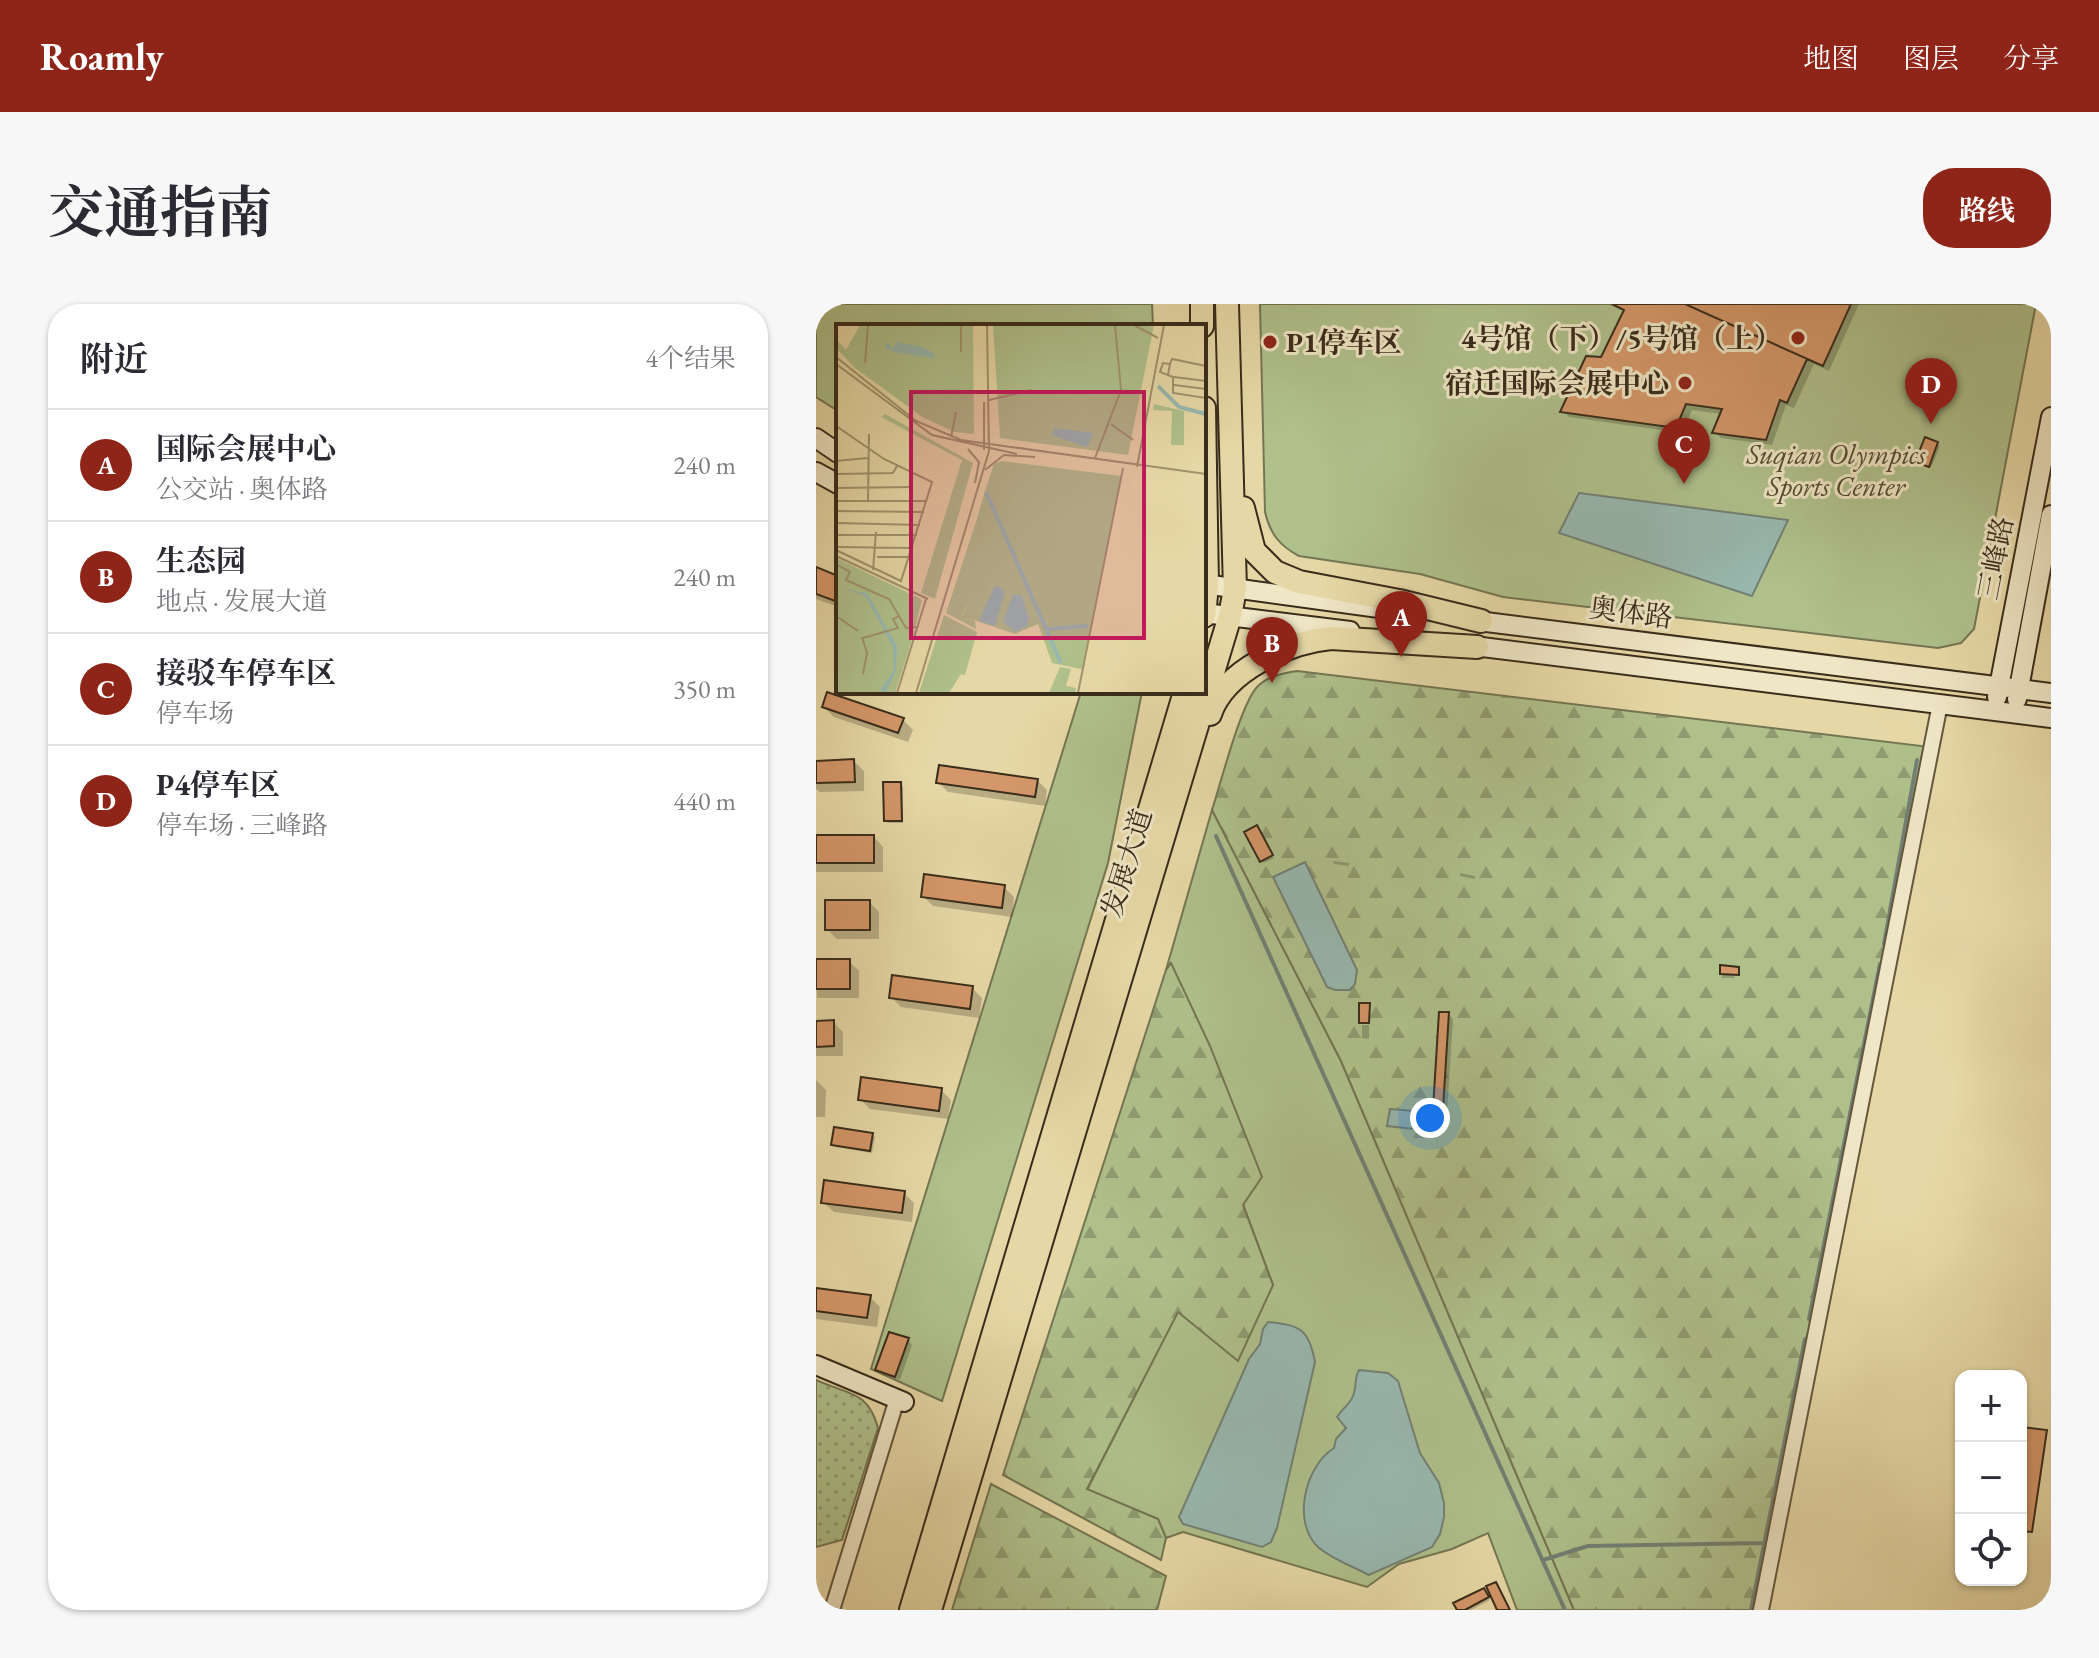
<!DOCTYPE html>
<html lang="zh">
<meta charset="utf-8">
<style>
:root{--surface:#fff;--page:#f7f7f7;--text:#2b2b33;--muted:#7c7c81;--line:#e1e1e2;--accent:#8f2418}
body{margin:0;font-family:"EB Garamond","Noto Serif SC",serif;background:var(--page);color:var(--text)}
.controls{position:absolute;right:24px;bottom:24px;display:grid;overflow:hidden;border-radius:16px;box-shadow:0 2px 6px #0004}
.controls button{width:72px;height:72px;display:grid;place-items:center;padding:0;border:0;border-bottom:2px solid var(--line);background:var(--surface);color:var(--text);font:40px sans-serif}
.you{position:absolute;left:614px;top:814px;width:28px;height:28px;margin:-20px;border:6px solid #fff;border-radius:50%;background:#1a73e8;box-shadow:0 0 0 12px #1a73e833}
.badge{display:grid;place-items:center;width:52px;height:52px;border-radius:50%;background:var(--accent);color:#fff;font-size:26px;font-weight:700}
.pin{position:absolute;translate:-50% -66px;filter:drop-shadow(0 2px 4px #0008)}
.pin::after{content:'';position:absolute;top:42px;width:28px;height:24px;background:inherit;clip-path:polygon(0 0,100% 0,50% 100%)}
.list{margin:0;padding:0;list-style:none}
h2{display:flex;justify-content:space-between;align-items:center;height:104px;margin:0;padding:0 32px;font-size:34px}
h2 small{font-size:26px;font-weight:400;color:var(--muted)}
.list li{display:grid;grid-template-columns:52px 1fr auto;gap:24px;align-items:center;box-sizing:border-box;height:112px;padding:0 32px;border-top:2px solid var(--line)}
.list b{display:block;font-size:30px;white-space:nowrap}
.list p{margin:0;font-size:26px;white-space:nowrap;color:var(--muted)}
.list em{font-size:26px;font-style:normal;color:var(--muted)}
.icon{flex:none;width:44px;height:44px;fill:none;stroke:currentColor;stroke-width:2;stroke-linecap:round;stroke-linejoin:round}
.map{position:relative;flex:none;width:1235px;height:1306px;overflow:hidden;border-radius:32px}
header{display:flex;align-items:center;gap:48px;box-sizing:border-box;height:112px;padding:0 40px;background:var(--accent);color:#fff}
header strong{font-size:38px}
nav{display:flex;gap:44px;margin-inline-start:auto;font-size:28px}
.intro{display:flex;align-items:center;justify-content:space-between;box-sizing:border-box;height:192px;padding:0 48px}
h1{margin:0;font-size:56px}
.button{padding:20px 36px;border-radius:32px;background:var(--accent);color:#fff;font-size:28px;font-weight:700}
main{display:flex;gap:48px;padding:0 48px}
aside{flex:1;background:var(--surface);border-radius:32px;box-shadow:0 2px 6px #0004}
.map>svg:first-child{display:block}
.green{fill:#afc08b;stroke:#747653;stroke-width:2}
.forest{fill:url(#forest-firs);stroke:#747653;stroke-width:2}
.garden{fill:url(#garden-dots);stroke:#747653;stroke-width:2}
.water{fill:#98b8af;stroke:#728074;stroke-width:2}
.shadow{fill:#0003}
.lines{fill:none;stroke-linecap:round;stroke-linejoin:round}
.stream{stroke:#728074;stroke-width:4}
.building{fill:#d49769;stroke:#392c1b;stroke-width:2}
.street-casing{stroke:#64573e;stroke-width:18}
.secondary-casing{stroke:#392c1b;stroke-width:22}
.primary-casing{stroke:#392c1b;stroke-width:26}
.street{stroke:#efe6c5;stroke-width:14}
.secondary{stroke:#efe6c5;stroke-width:18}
.primary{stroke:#e6d8a6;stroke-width:22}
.poi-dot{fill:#8f2418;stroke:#efe6c5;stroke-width:3}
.labels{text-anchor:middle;stroke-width:6;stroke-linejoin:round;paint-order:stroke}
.poi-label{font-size:28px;font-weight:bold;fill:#392c1b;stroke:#efe6c5;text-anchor:end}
.park-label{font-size:28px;font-style:italic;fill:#514a31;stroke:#efe6c5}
.street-label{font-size:28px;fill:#392c1b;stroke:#efe6c5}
.inset-river{fill:none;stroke:#98b8af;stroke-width:4}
.inset-road{fill:none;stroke:#a1936e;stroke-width:2}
.view{fill:#c2185b;fill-opacity:0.15;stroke:#c2185b;stroke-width:4}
.inset-edge{fill:none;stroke:#392c1b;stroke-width:4}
</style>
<header>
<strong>Roamly</strong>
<nav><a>地图</a><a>图层</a><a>分享</a></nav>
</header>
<div class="intro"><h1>交通指南</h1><a class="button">路线</a></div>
<main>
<aside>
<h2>附近<small>4个结果</small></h2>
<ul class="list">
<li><span class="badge">A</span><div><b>国际会展中心</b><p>公交站 · 奥体路</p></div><em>240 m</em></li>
<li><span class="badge">B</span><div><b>生态园</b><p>地点 · 发展大道</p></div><em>240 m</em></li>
<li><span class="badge">C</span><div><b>接驳车停车区</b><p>停车场</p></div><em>350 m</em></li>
<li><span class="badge">D</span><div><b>P4停车区</b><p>停车场 · 三峰路</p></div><em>440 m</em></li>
</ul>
</aside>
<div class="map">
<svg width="1235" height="1306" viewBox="0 0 1235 1306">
<defs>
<pattern id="forest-firs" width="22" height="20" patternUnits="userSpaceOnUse" patternTransform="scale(2)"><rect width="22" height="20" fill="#afc08b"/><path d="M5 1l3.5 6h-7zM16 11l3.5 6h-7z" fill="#8f9c71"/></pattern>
<pattern id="garden-dots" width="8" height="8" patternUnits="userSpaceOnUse" patternTransform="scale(2)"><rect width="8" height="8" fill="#afc08b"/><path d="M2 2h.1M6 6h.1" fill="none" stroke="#8f9c71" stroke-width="1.8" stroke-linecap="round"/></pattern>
</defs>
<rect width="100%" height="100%" fill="#e6d8a6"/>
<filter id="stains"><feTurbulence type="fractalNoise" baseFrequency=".0025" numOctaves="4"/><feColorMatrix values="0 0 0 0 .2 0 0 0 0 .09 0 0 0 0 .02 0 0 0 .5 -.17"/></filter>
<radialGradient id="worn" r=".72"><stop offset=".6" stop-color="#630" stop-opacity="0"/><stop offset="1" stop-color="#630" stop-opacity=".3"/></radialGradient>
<path class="green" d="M0,0H336L337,22H22V107L0,93Z
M444,0H1220L1158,325L1145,339L1122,344L687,293L604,270L483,252C464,242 454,230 449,208Z
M265,388H326L292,559L126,1097L55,1065Z
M396,506L525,757L758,1306H701L672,1229L636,1245L583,1260L551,1283L367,1228L350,1234L342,1215L271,1186L362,1007L442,1011L457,981L427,900L354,660L350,666Z"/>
<path class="forest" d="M481,367L1114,443L943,1306H758L525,757L396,506C405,479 424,402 441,383C451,372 468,369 481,367Z
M355,659L394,742L446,873L427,901L457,981L422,1057L362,1008L271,1185L342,1215L350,1234L345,1256L187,1171L350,666Z
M175,1180L350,1272L341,1306H136Z"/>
<path class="garden" d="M0,1076C32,1091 52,1086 62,1124L26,1236L0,1243Z"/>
<path class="water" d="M763,189L972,216L936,292L743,229Z
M489,558L541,666L539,680L534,686H519L511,683L457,573Z
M574,805L609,808L608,826L571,822Z
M452,1018C484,1021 493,1025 499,1058L461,1224L455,1238L446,1243L367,1220L363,1213L433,1055L444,1040L447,1025Z
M543,1066L572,1069L582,1077L604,1149L623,1179L628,1199V1213L624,1230L616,1243L553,1271C536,1262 518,1256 503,1244C475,1219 489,1162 518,1144L520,1135L530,1124L521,1113C526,1105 534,1100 537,1092C541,1082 538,1074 543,1066Z"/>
<path class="shadow" d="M792,0H1043L1013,67L998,60L978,104L970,101L956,141L905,134L899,128L906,110L876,106L866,129L753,113L747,107L786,55L809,8Z
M1110,135L1124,142L1115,164L1104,160Z
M0,265L22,274V303L0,295Z
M8,403L87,416L97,426L92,438L18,413Z
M38,457L48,467V487L4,488L0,485V459Z
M221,476L231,486L229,502L132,488L122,478Z
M84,480L87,483V519H72L70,517Z
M443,526L458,554L448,559L445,557Z
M57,532L67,543V568H0V533Z
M517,557L533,559V562L518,560Z
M644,569L659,572V575L644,572Z
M188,583L198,593L196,613L117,602L107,592Z
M53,598L63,608V635H21L11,625Z
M0,657H33L43,667V694H1Z
M156,684L166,694L163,714L85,703L75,693Z
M632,710L637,715L631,809L624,808L619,804Z
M17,718L27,728V752H0V719Z
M546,721H553V735L546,734Z
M0,776L10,786L9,813H0Z
M125,786L135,796L132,815L54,805L44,795Z
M56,830L59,833L56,849L20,843L17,841Z
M88,889L98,899L96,918L18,908L7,898Z
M0,986L54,993L64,1003L61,1023L0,1015Z
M92,1036L96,1041L84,1076L66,1070L62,1066Z
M1207,1125L1231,1129L1216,1228L1205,1226Z
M670,1289L674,1296L655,1306H643Z"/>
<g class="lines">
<path class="stream" d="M400,532L749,1306
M1068,640L1101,456
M993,1015L1064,660
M727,1256L772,1242L948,1239
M935,1306L989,1035"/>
</g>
<path class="building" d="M796,0H1035L1007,62L991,55L971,99L964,96L950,136L896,129L906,105L870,100L860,124L744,108L770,52L785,53L808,6Z
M869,0H1035L1007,62Z
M1109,133L1122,138L1113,163L1099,158Z
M0,263L22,272V298L0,290Z
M11,388L88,414L82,429L6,403Z
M38,455L39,478L0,479V457Z
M123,461L222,475L219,493L120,479Z
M67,478H85L86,517H68Z
M441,521L457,551L444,558L428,528Z
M0,531H58V559H0Z
M108,570L189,581L186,604L105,593Z
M9,596H54V626H9Z
M0,655H34V685H0Z
M904,661L923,663V671L904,670Z
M76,671L157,682L154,705L73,694Z
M543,699H554L553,719H543Z
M623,708H633L627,805H617Z
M18,716V742L0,743V717Z
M45,773L126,784L123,807L42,796Z
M18,823L57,829L54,847L15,841Z
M8,876L89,887L86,909L5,899Z
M0,984L55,991L51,1014L0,1007Z
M73,1028L93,1034L79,1073L59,1066Z
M1206,1123L1231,1126L1216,1228L1205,1227Z
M680,1278L694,1306H681L670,1282Z
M668,1284L673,1293L649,1306H641L637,1299Z"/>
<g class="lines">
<g class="street-casing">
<path id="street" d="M16,1306L81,1095
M945,1306L1124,400"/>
</g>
<g class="secondary-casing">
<path id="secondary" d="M0,134L22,149
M0,168L22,180
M388,280L585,307
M388,309L534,327
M654,316L1235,389
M650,341L1235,414
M1181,393L1235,113
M1201,395L1235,211
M0,1061L88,1098"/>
</g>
<g class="primary-casing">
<path id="primary" d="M386,0V22
M388,104L391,281L388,312
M427,204L438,247L459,268L483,278L583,297L665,317
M394,410C409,366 472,338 515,334L661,343
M95,1306L369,388
M114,1306L414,312L419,285L411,0"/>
</g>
<use href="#street" class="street"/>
<use href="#secondary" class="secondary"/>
<use href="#primary" class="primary"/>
</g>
<g class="poi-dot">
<circle cx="982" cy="34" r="8"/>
<circle cx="454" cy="38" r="8"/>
<circle cx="869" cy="79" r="8"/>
</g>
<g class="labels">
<g class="poi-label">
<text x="966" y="44">4号馆（下）/5号馆（上）</text>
<text x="470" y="48" text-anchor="start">P1停车区</text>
<text x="853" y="89">宿迁国际会展中心</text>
</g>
<g class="park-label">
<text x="1020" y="160">Suqian Olympics<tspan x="1020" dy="32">Sports Center</tspan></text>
</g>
<g class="street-label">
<text transform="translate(1179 254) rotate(-79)" y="10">三峰路</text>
<text transform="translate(815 308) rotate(7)" y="10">奥体路</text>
<text transform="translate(310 559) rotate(-73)" y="10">发展大道</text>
</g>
</g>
<g transform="translate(20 20)">
<rect width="370" height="370" fill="#e6d8a6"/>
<path d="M24,1H137L138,110L119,108L88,94L19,44L0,24V15L10,26ZM157,1H318L292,131L164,114ZM49,90L137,139L99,275L85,269L126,136L45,93ZM150,164L247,344L245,345L216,339L202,300L179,310L126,292L143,258L154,267L161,253L141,194ZM0,234L86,277L59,369H0Z" fill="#afc08b"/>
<path d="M318,80L348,87V121H335L336,87L317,86ZM166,137L285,152L247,344L229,340L150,164L158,140ZM142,192L159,233L161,253L154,267L143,259L126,291L139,297L140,305L110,289ZM108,291L141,308L129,351L125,350L113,369H83ZM224,343L235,345L230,362L240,364L239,369H213Z" fill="#afc08b"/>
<path d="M0,234L85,275L80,301L74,302L54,270L17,256L18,248ZM0,258L40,270L38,275L58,304L41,311L27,279L17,271L12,278L5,274L7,267ZM79,306L59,369L31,368L41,356L38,350L48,353L55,347L45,337L50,335V324L43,322V313Z" fill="#afc08b"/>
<path d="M50,18L57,24L60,18L86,23L98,29V34L61,29L49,24ZM219,104L258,109L251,123L215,111ZM159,261L169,267L159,302L143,297ZM9,265L31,269L61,322L60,347L49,369L44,366L58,346L57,323L29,272ZM177,270L185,271L193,294L191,302L179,308L167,298Z" fill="#98b8af"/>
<path class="inset-river" d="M322,62L343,83L370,90M150,168L225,339M212,305L252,302"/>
<path class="inset-road" d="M125,1V28M298,1L322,14M0,33L80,97L125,116L370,150M29,39L32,1M0,40L96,111L181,130M334,40L336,35L370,42M332,51L334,40L327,39L324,48L337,53V69L370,74M338,53L370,57M338,61L370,65M153,76L196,66M148,78V126M275,100L297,116M0,102L48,135L96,158L65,257L0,226M115,113L120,88M132,125L143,138L139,159M259,134L285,66L279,1M0,137L32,134M301,143L328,1M149,146L168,131L199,133M0,150L57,149L61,142M0,164L77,163M0,177H91M32,177L33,110M0,187L88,188M0,199L84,201M0,211H81M0,223L77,224M0,232L92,275M41,233H73M0,240L14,248L10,256L53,275L70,304L81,303M37,246L40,208M0,292L22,307M26,313L31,329L27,350M27,314L62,304L57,295L64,292M61,369L90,275M80,369L153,127L151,1M242,369L287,144"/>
<path class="view" d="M75,68H308V314H75Z"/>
<rect width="370" height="370" class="inset-edge"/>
</g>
<rect width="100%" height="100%" filter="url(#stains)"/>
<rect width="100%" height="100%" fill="url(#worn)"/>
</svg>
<div class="controls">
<button>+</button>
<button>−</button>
<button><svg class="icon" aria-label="locate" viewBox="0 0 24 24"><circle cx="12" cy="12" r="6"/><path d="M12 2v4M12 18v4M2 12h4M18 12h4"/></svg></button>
</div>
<div class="you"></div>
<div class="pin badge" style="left:585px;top:353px">A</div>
<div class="pin badge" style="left:456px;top:379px">B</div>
<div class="pin badge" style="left:868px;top:180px">C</div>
<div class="pin badge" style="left:1115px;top:120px">D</div>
</div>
</main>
